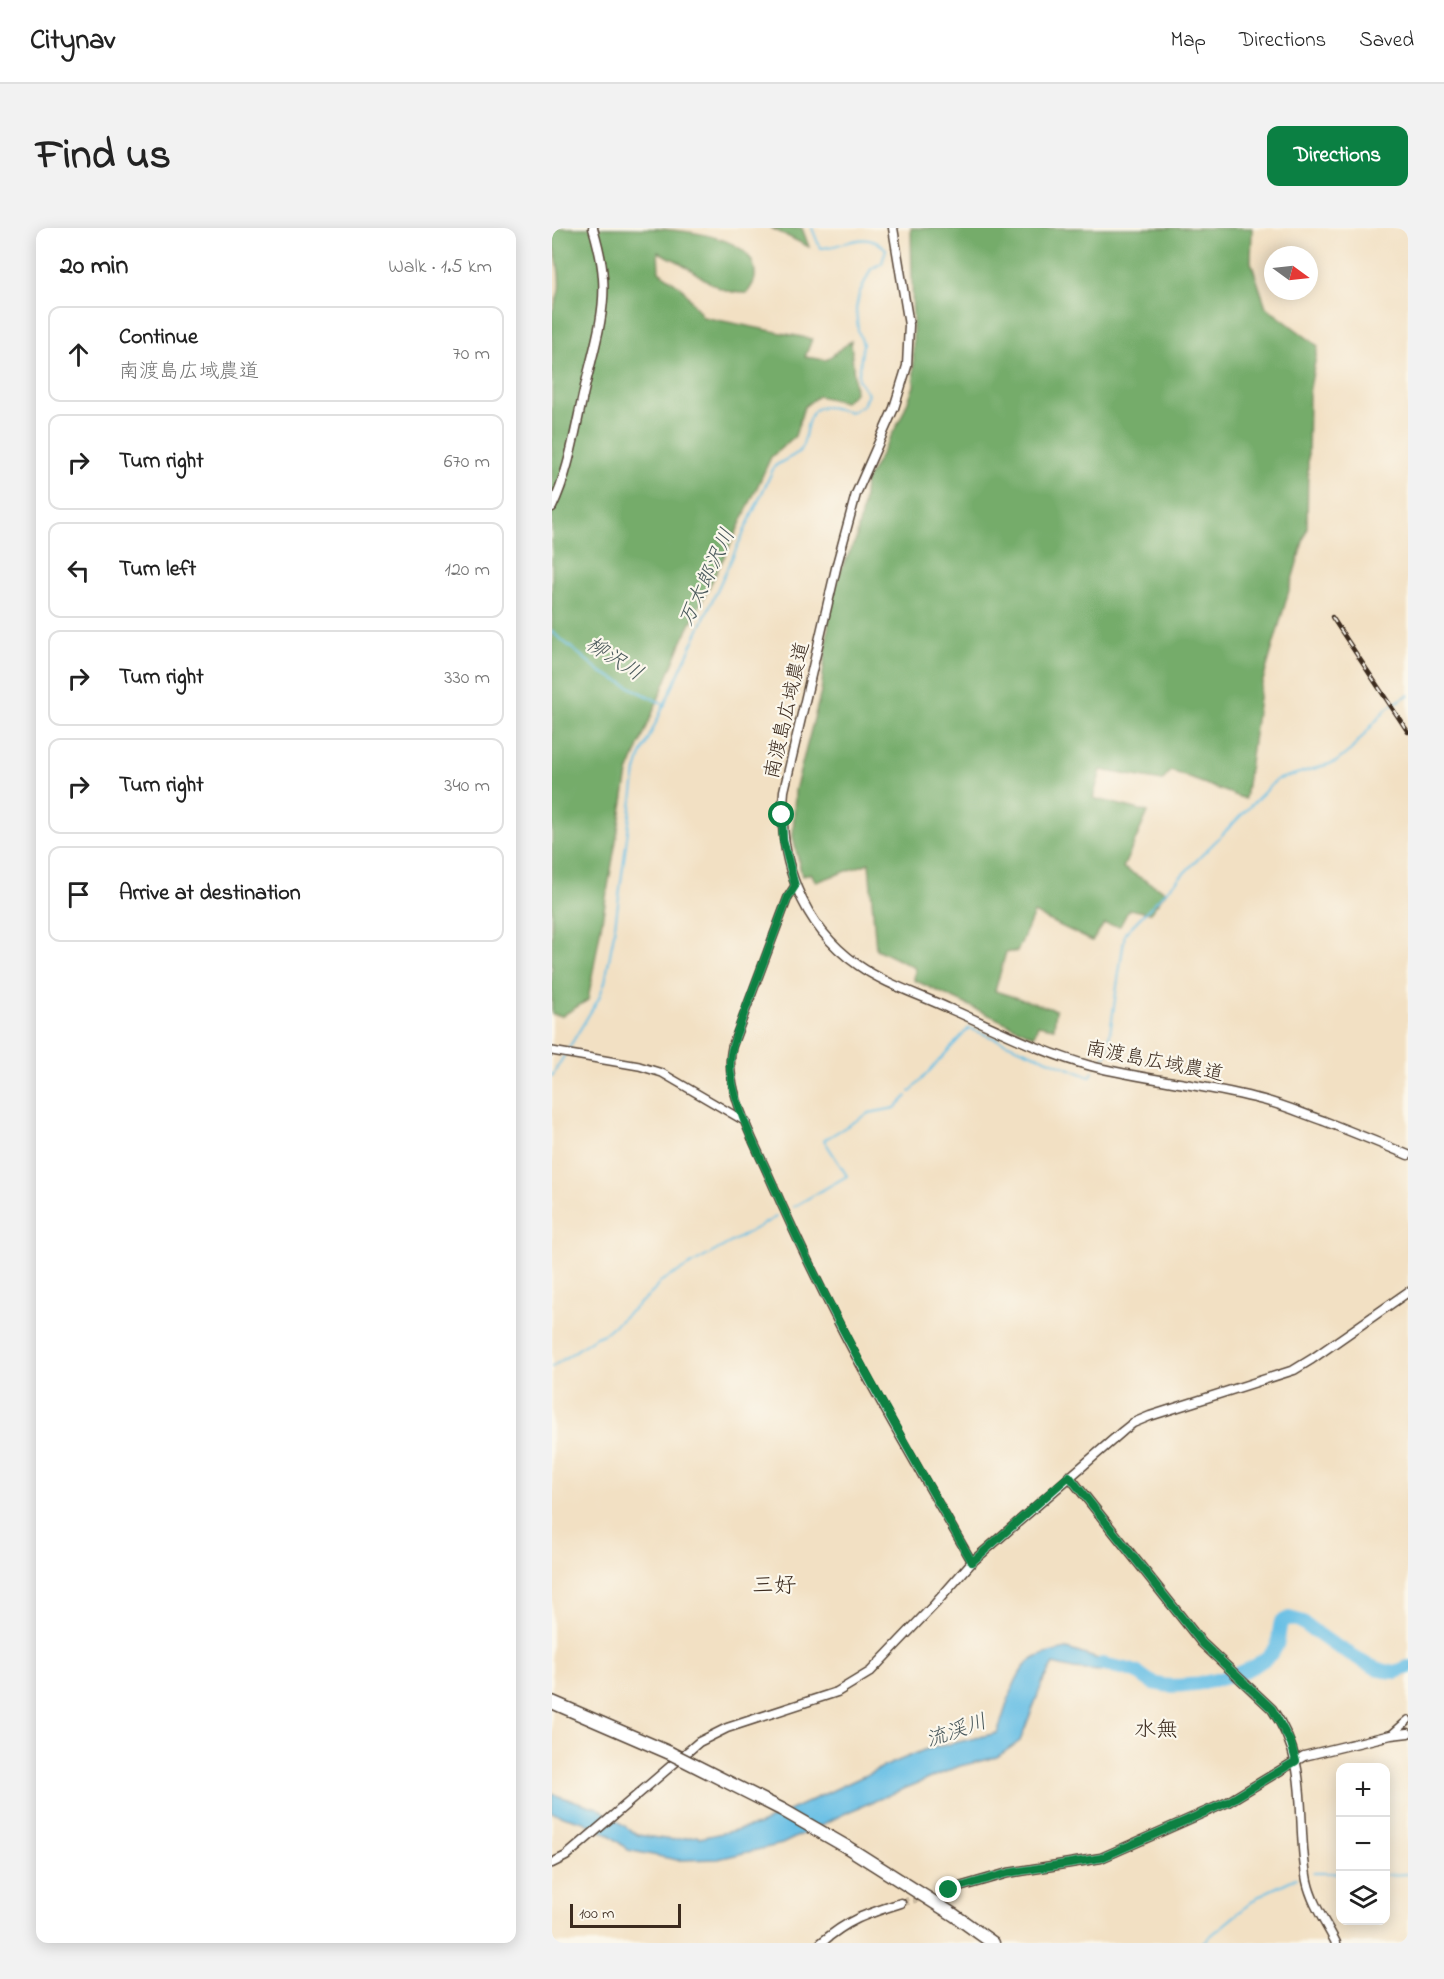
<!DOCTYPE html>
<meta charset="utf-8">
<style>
:root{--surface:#fff;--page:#f2f2f2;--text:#222;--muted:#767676;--line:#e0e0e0;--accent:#0b8043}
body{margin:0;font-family:"Indie Flower","Klee One",sans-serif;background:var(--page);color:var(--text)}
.controls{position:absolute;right:18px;bottom:18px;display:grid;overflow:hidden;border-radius:12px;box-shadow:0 3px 15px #0003}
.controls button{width:54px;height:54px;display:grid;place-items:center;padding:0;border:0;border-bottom:2px solid var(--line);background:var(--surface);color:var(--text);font:30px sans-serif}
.compass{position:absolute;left:712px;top:18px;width:54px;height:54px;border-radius:50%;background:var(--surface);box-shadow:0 3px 15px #0003;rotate:105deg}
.scale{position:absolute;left:18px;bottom:15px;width:111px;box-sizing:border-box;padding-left:6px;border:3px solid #3b2a1e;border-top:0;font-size:16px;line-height:21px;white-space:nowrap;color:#3b2a1e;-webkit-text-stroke:4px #fbf7ec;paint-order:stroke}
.stop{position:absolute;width:18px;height:18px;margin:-14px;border:4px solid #0b8043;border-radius:50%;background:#fff}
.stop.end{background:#0b8043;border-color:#fff;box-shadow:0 2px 6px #0008}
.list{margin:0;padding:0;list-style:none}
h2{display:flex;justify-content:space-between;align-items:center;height:78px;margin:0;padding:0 24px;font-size:26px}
h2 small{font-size:20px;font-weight:400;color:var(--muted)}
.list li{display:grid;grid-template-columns:39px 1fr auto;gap:18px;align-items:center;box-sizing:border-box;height:96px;margin:0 12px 12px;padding:0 12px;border:2px solid var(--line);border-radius:12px}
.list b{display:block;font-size:22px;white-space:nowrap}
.list p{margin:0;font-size:20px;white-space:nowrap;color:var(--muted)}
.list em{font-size:20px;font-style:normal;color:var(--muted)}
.icon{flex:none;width:33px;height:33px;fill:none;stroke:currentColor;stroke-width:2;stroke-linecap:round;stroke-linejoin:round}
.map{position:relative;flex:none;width:856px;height:1715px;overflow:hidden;border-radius:12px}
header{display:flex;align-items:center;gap:36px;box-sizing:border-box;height:84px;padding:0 30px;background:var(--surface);border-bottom:2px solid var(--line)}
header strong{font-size:28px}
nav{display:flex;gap:33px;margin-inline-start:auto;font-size:21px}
.intro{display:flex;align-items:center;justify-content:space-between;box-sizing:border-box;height:144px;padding:0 36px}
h1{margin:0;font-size:42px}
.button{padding:15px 27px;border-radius:12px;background:var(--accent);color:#fff;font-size:21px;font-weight:700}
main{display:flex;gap:36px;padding:0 36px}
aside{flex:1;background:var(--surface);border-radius:12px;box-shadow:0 3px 15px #0003}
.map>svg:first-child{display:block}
.forest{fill:#74ac6b;stroke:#586b44;stroke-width:1.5}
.water{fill:#68bfe5;stroke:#527482;stroke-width:1.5}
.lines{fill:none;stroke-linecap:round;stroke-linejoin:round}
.stream{stroke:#68bfe5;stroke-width:2}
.river{stroke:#68bfe5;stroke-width:14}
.tertiary-tunnel{stroke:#cdbca2;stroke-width:8;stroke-dasharray:8 4;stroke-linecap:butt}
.minor-casing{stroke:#564537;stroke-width:10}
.tertiary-casing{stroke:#564537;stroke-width:11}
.motorway-casing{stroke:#564537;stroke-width:15}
.minor{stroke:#fff;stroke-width:7}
.tertiary{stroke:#fff;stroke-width:8}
.motorway{stroke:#fff;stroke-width:12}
.rail-casing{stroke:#3b2a1e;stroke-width:4.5}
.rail{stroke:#fbf7ec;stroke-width:2;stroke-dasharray:7;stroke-linecap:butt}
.motorway-bridge-casing{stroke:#564537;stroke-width:15;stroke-linecap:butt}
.motorway-bridge{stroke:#fff;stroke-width:12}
.route{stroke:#0b8043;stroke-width:8}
.labels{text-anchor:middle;stroke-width:4.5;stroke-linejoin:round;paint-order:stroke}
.street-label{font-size:20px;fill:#3b2a1e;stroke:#fbf7ec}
.water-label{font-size:21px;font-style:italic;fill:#48575a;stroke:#fbf7ec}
.quarter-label{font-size:22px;fill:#3b2a1e;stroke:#fbf7ec}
</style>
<header>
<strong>Citynav</strong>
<nav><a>Map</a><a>Directions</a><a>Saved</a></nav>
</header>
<div class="intro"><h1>Find us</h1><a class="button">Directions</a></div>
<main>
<aside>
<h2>20 min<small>Walk · 1.5 km</small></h2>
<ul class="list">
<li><svg class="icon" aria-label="ahead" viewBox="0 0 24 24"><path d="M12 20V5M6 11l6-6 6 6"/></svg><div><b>Continue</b><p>南渡島広域農道</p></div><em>70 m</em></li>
<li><svg class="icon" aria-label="right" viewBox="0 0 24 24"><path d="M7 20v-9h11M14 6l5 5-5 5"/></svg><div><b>Turn right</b></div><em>670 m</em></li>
<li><svg class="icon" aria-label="left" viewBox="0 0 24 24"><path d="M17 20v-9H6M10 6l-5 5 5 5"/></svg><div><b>Turn left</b></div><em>120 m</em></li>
<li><svg class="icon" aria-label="right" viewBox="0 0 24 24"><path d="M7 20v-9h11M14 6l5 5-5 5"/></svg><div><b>Turn right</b></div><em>330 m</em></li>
<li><svg class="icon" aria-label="right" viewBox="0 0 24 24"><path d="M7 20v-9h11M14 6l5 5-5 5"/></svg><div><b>Turn right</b></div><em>340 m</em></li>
<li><svg class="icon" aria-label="arrive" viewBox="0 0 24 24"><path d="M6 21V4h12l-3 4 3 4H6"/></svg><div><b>Arrive at destination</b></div></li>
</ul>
</aside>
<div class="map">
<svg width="856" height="1715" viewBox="0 0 856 1715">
<rect width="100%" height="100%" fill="#fbf7ec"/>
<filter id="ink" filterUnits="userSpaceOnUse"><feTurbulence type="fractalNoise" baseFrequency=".0167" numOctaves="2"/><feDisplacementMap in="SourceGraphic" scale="12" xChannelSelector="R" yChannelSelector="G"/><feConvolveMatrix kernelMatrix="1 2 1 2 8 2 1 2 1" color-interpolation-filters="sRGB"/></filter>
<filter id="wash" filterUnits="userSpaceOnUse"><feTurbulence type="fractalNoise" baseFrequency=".008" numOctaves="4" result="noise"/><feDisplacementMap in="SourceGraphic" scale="24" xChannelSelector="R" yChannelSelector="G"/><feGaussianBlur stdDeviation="1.35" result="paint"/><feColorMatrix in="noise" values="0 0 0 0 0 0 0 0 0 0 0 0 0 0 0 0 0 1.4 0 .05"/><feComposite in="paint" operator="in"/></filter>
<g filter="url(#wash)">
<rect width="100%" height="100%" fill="#f2e0c3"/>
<path class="forest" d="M0,0C23,0 46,0 69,0C102,0 207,0 203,49C203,54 198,61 195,65C167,66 154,51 132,37C124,32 115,28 106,24L107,43L130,60L151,89L260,111L253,129L274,132L299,113L303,165L292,174L266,168L252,179L243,208L219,229L183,307L130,413L76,545L36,772L10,788L0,786V85C2,77 6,69 7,62C10,41 0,21 0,0Z
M219,0H250L257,19Z
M359,0H700L699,34L714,79L766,118L757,165L755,300L708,463L693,571L619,543L610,553L549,542L541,570L596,584L571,640L614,664L598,685L577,681L568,698L552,696L540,713L482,685L465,724H454L443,763L504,782L502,800L486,797L482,808L362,752L363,740L324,721L317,635L264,654L259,645L250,648L241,609L243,562L269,464L279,375L287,346L304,311L311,277L313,255L349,190L362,158Z"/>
<path class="water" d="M515,1421L568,1438L560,1444L522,1441L501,1436L492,1451L468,1513L445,1529L408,1538L376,1551L298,1583L230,1616L166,1631L125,1632L76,1622L59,1608L32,1594L0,1585V1566L46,1580L86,1607L119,1612L145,1608L148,1610L206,1597L329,1540L372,1522L445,1505C454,1484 461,1441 483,1430C493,1425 505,1423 515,1421Z"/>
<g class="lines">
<path class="stream" d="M0,404L49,444L113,477
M15,823L47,770L53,754L62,705L84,543L89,527L222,239C230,232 245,228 249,221C252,216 253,209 254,203C260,171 273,178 299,184L311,177L316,166L306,151L311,116L306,102L304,81L307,66L319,41L330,35L334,21C312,0 291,20 268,20L260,0
M550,832L555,825L573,705L724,552L784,534L799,522L835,480L856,467
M0,848L12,828
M358,864L417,800L538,849L541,844
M241,979L295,948L272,912L317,885L343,880L355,868
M0,1139L44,1109L52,1106L102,1063L108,1054L224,989
M761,1645H788
M834,1647L856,1646
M650,1715L708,1667L744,1650"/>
<path class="river" d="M550,1436C561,1439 575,1440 586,1445C591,1448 596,1453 602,1455C629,1465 713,1446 725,1417C727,1410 727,1401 729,1394L737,1390L748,1393L779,1415L821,1439L833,1443L844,1444L856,1439"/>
</g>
</g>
<g filter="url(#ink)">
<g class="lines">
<path class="tertiary-tunnel" d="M349,1675L397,1662"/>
<g class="minor-casing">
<path id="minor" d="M243,658L236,669L180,819C171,859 201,911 217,948C239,998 262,1047 287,1096C328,1177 375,1255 420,1334
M0,823L87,838L110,845L194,894
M839,1507L856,1492"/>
</g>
<g class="tertiary-casing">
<path id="tertiary" d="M341,0L357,97L355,138L342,180L304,266L285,336L232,563C225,630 249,697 306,737C333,756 366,766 396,780C443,800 490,825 539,838C593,852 649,856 703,870C727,875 749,885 772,893C800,904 828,915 856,927
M0,279C17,244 23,202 32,163C40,127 54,87 51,50C50,32 46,17 41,0
M517,1248L650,1415L720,1481C760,1538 743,1590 755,1653C760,1676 774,1695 784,1715
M0,1635L14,1628L147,1514L175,1500L285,1464L318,1444L383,1376L420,1334L571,1203L581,1195L598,1188L742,1142L760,1131L856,1064
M397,1662L456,1645L549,1630L676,1574L752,1528L839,1507L856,1505
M269,1715C297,1691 314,1686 349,1675"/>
</g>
<g class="motorway-casing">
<path id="motorway" d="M0,1474L118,1525
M295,1619L402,1687L441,1715"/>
</g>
<use href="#minor" class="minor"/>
<use href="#tertiary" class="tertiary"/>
<use href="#motorway" class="motorway"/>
<g class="rail-casing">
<path id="rail" d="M780,389L856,504"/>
</g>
<use href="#rail" class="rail"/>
<g class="motorway-bridge-casing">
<path id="motorway-bridge" d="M118,1525L229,1581L295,1619"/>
</g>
<use href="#motorway-bridge" class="motorway-bridge"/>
</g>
</g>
<g class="lines" filter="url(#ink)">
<path class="route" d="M230,587L231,612L243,658L236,669L184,807C180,820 176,833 179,847C185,886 207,925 223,961C279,1090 351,1211 420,1334L517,1248L650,1415L720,1481L739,1515L744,1533L676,1574L549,1630L456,1645L397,1662"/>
</g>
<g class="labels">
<g class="street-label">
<text transform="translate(234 482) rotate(-77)" y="7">南渡島広域農道</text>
<text transform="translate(603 832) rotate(11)" y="7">南渡島広域農道</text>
</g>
<g class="water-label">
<text transform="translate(154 349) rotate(-65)" y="7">万太郎沢川</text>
<text transform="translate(63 430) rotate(33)" y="7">柳沢川</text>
<text transform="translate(404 1502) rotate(-19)" y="7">流渓川</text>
</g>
<g class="quarter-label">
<text x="222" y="1364">三好</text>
<text x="604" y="1508">水無</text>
</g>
</g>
</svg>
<div class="controls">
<button>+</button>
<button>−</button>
<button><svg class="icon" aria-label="layers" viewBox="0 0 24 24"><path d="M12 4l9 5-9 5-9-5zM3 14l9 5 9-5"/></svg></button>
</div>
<svg class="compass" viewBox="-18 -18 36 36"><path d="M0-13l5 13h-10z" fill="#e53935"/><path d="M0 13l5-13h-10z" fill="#767676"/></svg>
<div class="scale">100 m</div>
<div class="stop" style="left:230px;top:587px"></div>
<div class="stop end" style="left:397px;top:1662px"></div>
</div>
</main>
